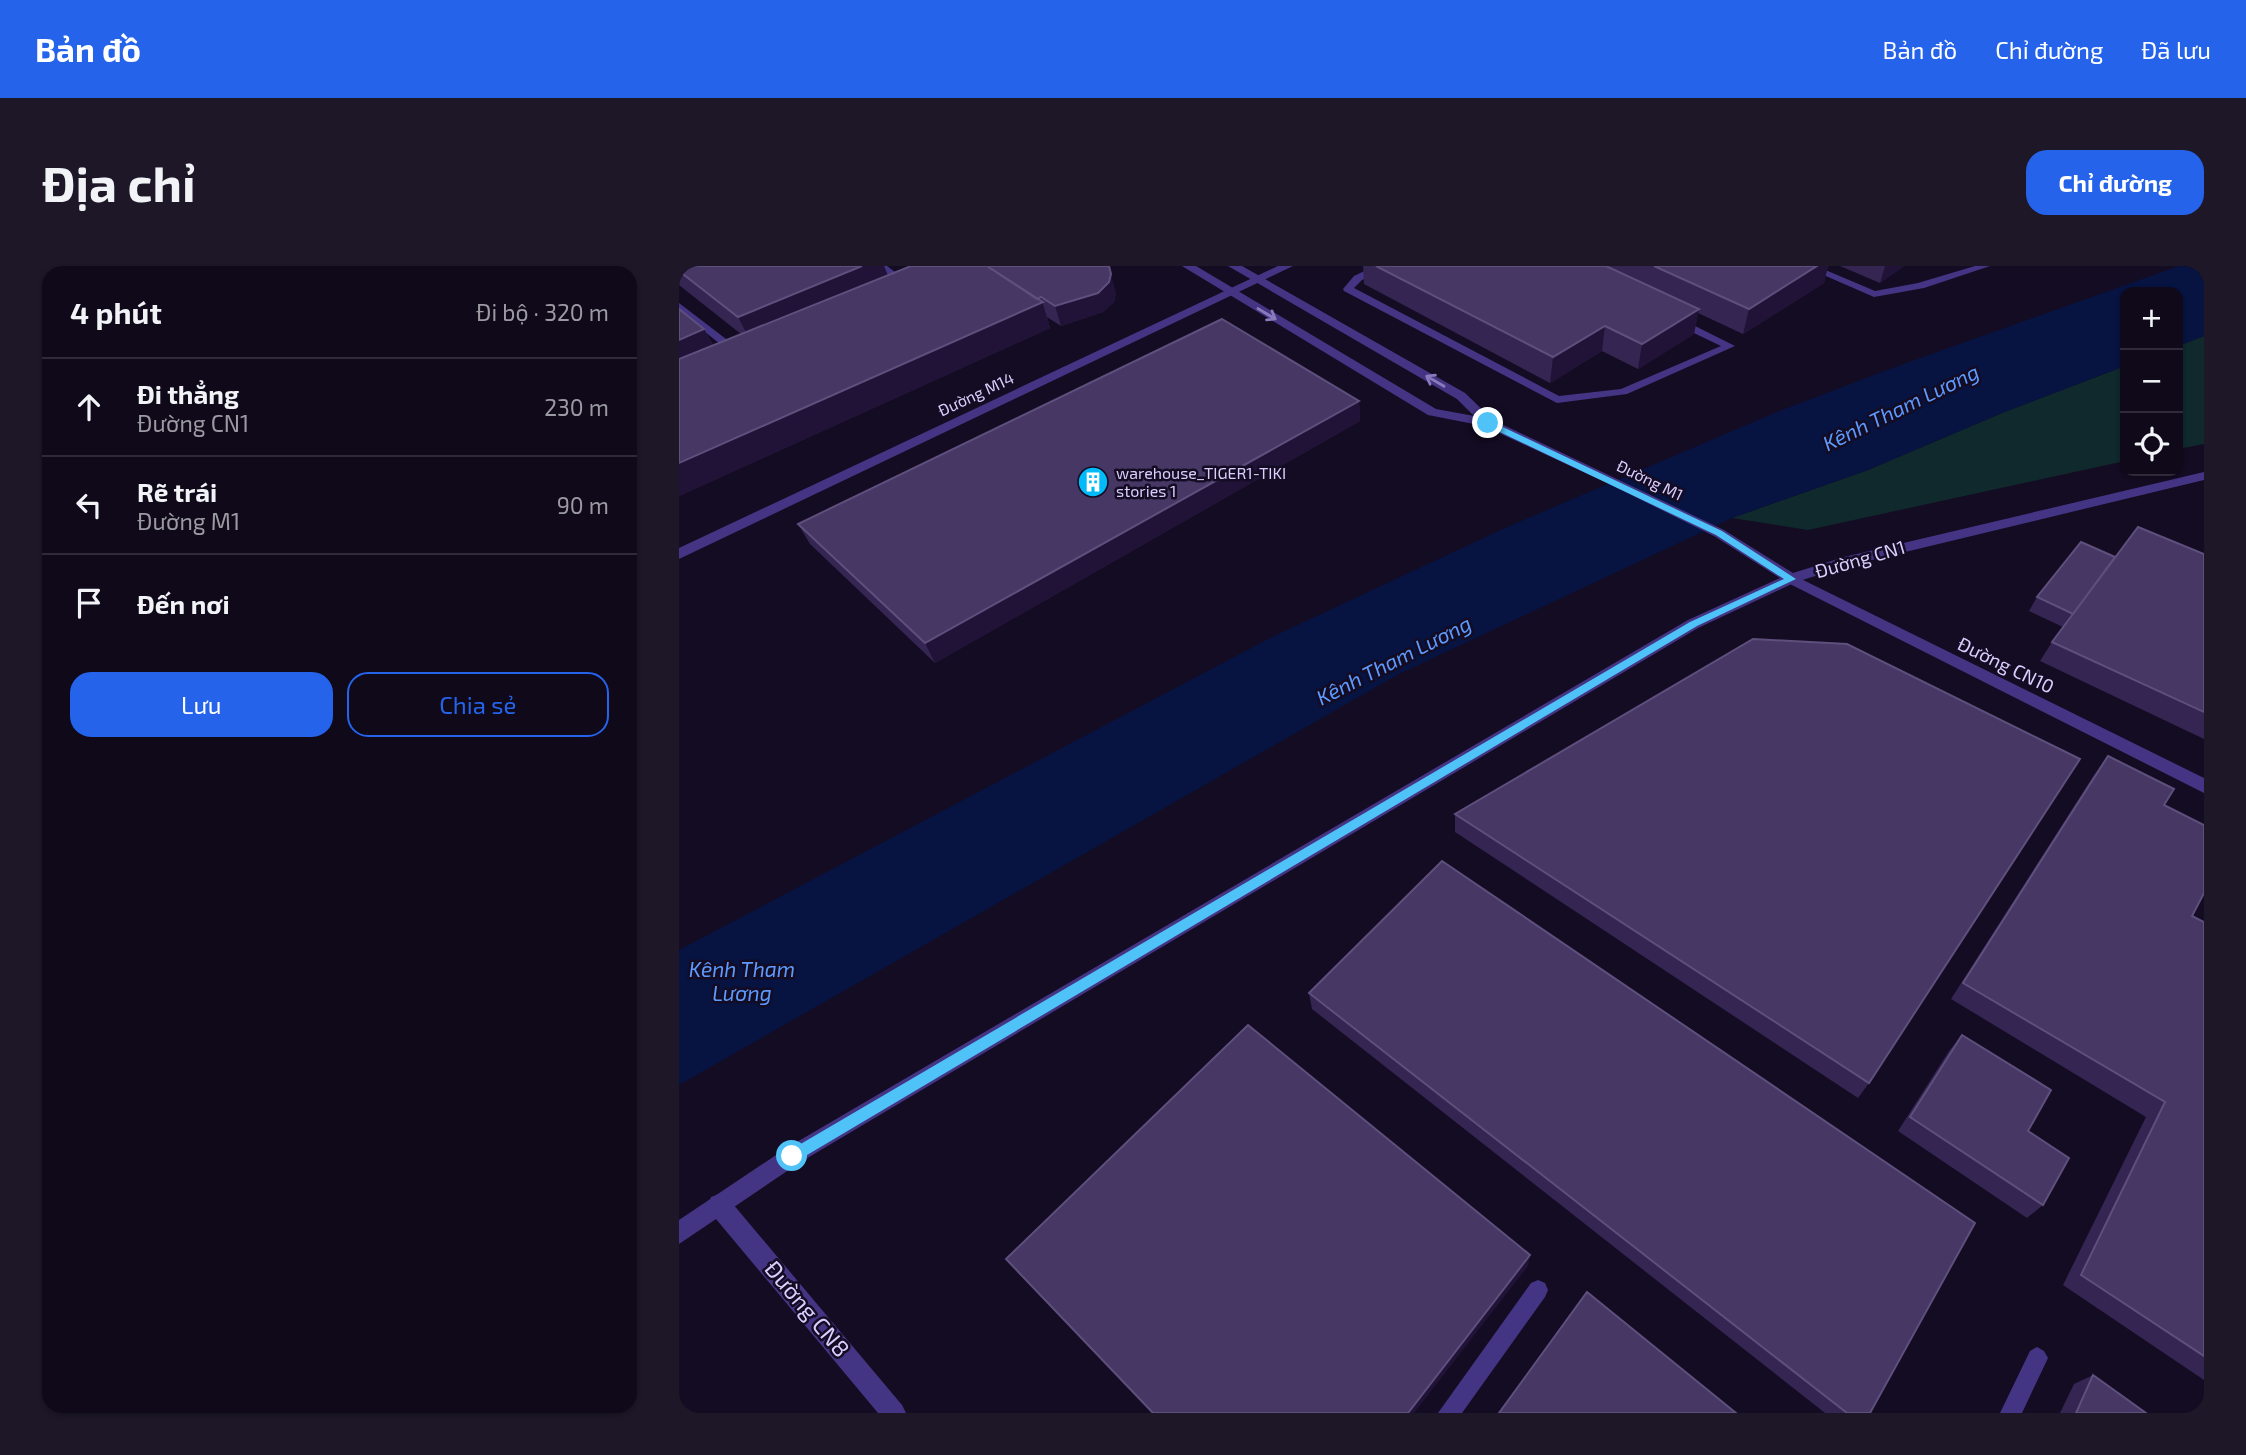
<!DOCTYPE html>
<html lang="vi">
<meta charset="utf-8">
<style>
:root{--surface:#0f091a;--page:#1d1727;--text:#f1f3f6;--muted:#9b9aa2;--line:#2f2a39;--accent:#2563eb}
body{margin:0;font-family:"Exo 2",sans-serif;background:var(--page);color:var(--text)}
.controls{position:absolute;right:21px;top:21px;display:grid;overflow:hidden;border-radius:14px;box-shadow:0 2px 5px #0004}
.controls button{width:63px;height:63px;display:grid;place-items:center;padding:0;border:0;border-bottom:2px solid var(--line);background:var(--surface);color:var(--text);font:35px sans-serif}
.stop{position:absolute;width:21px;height:21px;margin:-16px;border:5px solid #4fc3f7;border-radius:50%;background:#fff}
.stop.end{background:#4fc3f7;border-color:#fff;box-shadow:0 2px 7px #0008}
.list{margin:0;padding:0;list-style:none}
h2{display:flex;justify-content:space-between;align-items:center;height:91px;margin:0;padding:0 28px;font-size:30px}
h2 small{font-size:23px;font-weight:400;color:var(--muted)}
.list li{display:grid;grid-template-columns:46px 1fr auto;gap:21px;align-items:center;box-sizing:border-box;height:98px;padding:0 28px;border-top:2px solid var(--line)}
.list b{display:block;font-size:26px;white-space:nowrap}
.list p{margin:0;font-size:23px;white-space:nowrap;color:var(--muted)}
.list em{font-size:23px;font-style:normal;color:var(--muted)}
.actions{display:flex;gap:14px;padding:21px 28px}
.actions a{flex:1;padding:16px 0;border:2px solid var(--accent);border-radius:21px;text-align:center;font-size:24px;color:var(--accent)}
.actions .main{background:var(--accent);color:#fff}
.icon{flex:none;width:38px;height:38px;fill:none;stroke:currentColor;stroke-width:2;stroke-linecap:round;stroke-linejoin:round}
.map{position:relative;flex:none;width:1525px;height:1147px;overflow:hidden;border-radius:21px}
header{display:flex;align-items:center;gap:42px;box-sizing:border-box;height:98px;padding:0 35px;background:var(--accent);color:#fff}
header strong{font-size:33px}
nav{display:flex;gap:38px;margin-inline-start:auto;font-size:24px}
.intro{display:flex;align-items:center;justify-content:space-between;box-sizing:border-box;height:168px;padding:0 42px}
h1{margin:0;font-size:49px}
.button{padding:18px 32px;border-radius:21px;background:var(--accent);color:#fff;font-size:24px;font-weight:700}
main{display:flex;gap:42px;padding:0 42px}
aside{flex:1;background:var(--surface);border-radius:21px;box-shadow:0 2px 5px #0004}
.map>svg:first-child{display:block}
.green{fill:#0f292d}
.water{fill:#071341}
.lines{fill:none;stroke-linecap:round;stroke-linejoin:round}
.service{fill:#443584;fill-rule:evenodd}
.minor{fill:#443584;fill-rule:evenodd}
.tertiary{fill:#443584;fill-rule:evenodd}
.wall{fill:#352552}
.shaded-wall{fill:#201337}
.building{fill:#463765;stroke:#5e4f7d;stroke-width:2}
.oneway{stroke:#887abb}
.route{fill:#4fc3f7}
.labels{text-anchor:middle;stroke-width:5;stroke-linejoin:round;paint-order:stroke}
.far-street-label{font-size:16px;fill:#dbceff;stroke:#140c23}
.far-poi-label{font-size:16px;fill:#dbceff;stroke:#140c23;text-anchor:start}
.street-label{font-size:19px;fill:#dbceff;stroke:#140c23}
.water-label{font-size:21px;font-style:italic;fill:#5c9aff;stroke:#140c23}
.near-street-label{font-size:23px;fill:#dbceff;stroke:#140c23}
</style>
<header>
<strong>Bản đồ</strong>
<nav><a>Bản đồ</a><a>Chỉ đường</a><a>Đã lưu</a></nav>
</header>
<div class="intro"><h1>Địa chỉ</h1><a class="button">Chỉ đường</a></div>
<main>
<aside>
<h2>4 phút<small>Đi bộ · 320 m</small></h2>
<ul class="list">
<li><svg class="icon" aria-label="ahead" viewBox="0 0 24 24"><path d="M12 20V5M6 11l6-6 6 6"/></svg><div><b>Đi thẳng</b><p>Đường CN1</p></div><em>230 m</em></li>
<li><svg class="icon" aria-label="left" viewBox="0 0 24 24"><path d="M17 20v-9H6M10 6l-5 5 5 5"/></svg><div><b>Rẽ trái</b><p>Đường M1</p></div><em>90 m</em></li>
<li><svg class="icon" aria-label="arrive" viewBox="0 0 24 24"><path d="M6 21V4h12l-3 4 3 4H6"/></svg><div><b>Đến nơi</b></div></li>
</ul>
<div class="actions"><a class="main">Lưu</a><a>Chia sẻ</a></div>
</aside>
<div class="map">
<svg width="1525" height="1147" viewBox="0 0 1525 1147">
<rect width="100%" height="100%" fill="#140c23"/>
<path class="green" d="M1525,70V178L1499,183V80Z
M1446,100V195L1129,264L1053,252L1189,204L1323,147Z"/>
<path class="water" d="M1500,0H1525V70L1499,80V26H1446V100L1323,147L1189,204L1053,252L720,408L0,819V684L595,370L828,261L1098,146L1216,101Z"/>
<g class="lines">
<path class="service" d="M196,0H208L232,18L223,20Z
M696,0H709L683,14L675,22L880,130L942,123L1042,80L992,56V52H1000L1056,80L948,128L878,137L665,25L664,23L675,10Z
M1124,0H1137L1196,25L1239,17L1296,0H1311L1245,22L1195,31Z
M0,37L64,86V90H56L0,45Z
M859,1014L866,1017L869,1024L866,1031L783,1147H759L852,1017Z
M1358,1081L1365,1085L1369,1092L1343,1147H1321L1351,1085Z"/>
<path class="minor" d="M599,0H614L0,293V282Z
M1112,308L1525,512V527L1107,316L1105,313Z
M40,928L48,931L223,1139L227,1147H199L32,947L29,939L32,931Z"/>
<path class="tertiary" d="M503,0H517L757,143L795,150L778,133L549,0H563L786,127L814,154L1045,264L1114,307L1165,291L1525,206V214L1168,300L1117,316L1019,362L120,897L0,978V954L106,883L1009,354L1101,312L1035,270L928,217L805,160L749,149Z"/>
</g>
<path class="wall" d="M0,0H205L209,10L437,27L435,36L424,46L382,60L368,51L371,62L0,230L25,63L34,79L62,68L0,19Z
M684,0H1149L1145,17L1064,68L1019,47L1015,68L959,103L923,85L871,117L685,18Z
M1161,0H1225L1201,17Z
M680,135L681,155L256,397L131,278L119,258Z
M1525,288V473L1361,395L1373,376L1384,361L1350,345L1358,331L1436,291Z
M1429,490L1485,539L1513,650L1525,656V1114L1384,1019L1467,851L1272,733L1415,509Z
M776,548L1190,817L1179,832L776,566Z
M630,727L1191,1147H1146L633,743Z
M1283,769L1349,865L1364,939L1348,952L1219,865L1270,785Z
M1414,1109L1467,1147H1381L1395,1118Z"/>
<path class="shaded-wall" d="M183,0H205L212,17L72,76L59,51Z
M1138,0H1149L1145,17L1064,68L1070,43Z
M1206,0H1225L1201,17Z
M432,8L437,27L435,36L424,46L382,60L376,40Z
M362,31L371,62L0,230V197Z
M1020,43L1015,68L959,103L963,78Z
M926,60L923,85L871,117L874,91Z
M25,63L39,89L0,105V74Z
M680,135L681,155L256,397L246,377Z
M851,989L849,1000L735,1147H729Z"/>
<path class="building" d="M0,0H183L59,51L0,5Z
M232,0H308L364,36L0,197V93Z
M308,0H430L432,8L430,16L419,27L376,40L362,31L358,33Z
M697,0H927L1020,43L963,78L926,60L874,91Z
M975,0H1138L1070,43Z
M0,43L25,63L0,74Z
M543,53L680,135L246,377L119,258Z
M1459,261L1525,288V446L1373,376Z
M1402,276L1436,291L1394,348L1358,331Z
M1074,373L1168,378L1401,493L1190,817L776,548Z
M1429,490L1495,523L1485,539L1525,559V627L1513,650L1525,656V1090L1402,1009L1486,836L1284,717Z
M763,595L1296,957L1191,1147H1168L630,727Z
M569,759L851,989L729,1147H474L327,993Z
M1283,769L1372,824L1349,865L1390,892L1364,939L1231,851Z
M908,1026L1057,1147H820Z
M1414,1109L1467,1147H1397Z"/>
<defs><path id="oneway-shaft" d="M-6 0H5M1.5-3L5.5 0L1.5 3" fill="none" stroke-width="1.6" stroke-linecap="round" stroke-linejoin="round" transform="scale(1.75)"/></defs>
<g class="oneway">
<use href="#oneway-shaft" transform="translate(588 48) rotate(31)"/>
<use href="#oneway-shaft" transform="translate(756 115) rotate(-150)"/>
</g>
<path class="route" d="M809,154L1043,265L1117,313L1018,360L118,895H108V886L1011,356L1105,313L1037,269L806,159Z"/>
<defs>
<g id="building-disc" transform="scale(1.575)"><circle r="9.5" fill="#00baf9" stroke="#140c23"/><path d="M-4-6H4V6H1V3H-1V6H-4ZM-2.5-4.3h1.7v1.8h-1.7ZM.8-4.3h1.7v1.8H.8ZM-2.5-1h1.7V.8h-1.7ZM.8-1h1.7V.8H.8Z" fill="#fff"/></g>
</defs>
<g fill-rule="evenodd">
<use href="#building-disc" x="414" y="216"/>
</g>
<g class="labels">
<g class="far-street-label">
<text transform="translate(297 128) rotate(-25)" y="6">Đường M14</text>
<text transform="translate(971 214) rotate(26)" y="6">Đường M1</text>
</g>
<g class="far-poi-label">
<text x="437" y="213">warehouse_TIGER1-TIKI<tspan x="437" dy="18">stories 1</tspan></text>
</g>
<g class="street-label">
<text transform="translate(1181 293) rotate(-16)" y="7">Đường CN1</text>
<text transform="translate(1327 399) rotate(26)" y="7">Đường CN10</text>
</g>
<g class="water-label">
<text transform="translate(1222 142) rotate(-26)" y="7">Kênh Tham Lương</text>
<text transform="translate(715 395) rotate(-27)" y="7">Kênh Tham Lương</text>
<text x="63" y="711">Kênh Tham<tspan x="63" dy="24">Lương</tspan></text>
</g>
<g class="near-street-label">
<text transform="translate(128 1043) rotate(50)" y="8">Đường CN8</text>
</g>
</g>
</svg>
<div class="controls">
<button>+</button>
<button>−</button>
<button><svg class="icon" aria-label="locate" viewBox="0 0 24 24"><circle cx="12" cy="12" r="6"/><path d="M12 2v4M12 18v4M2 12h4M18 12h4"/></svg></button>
</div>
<div class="stop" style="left:113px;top:890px"></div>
<div class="stop end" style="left:809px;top:157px"></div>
</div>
</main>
